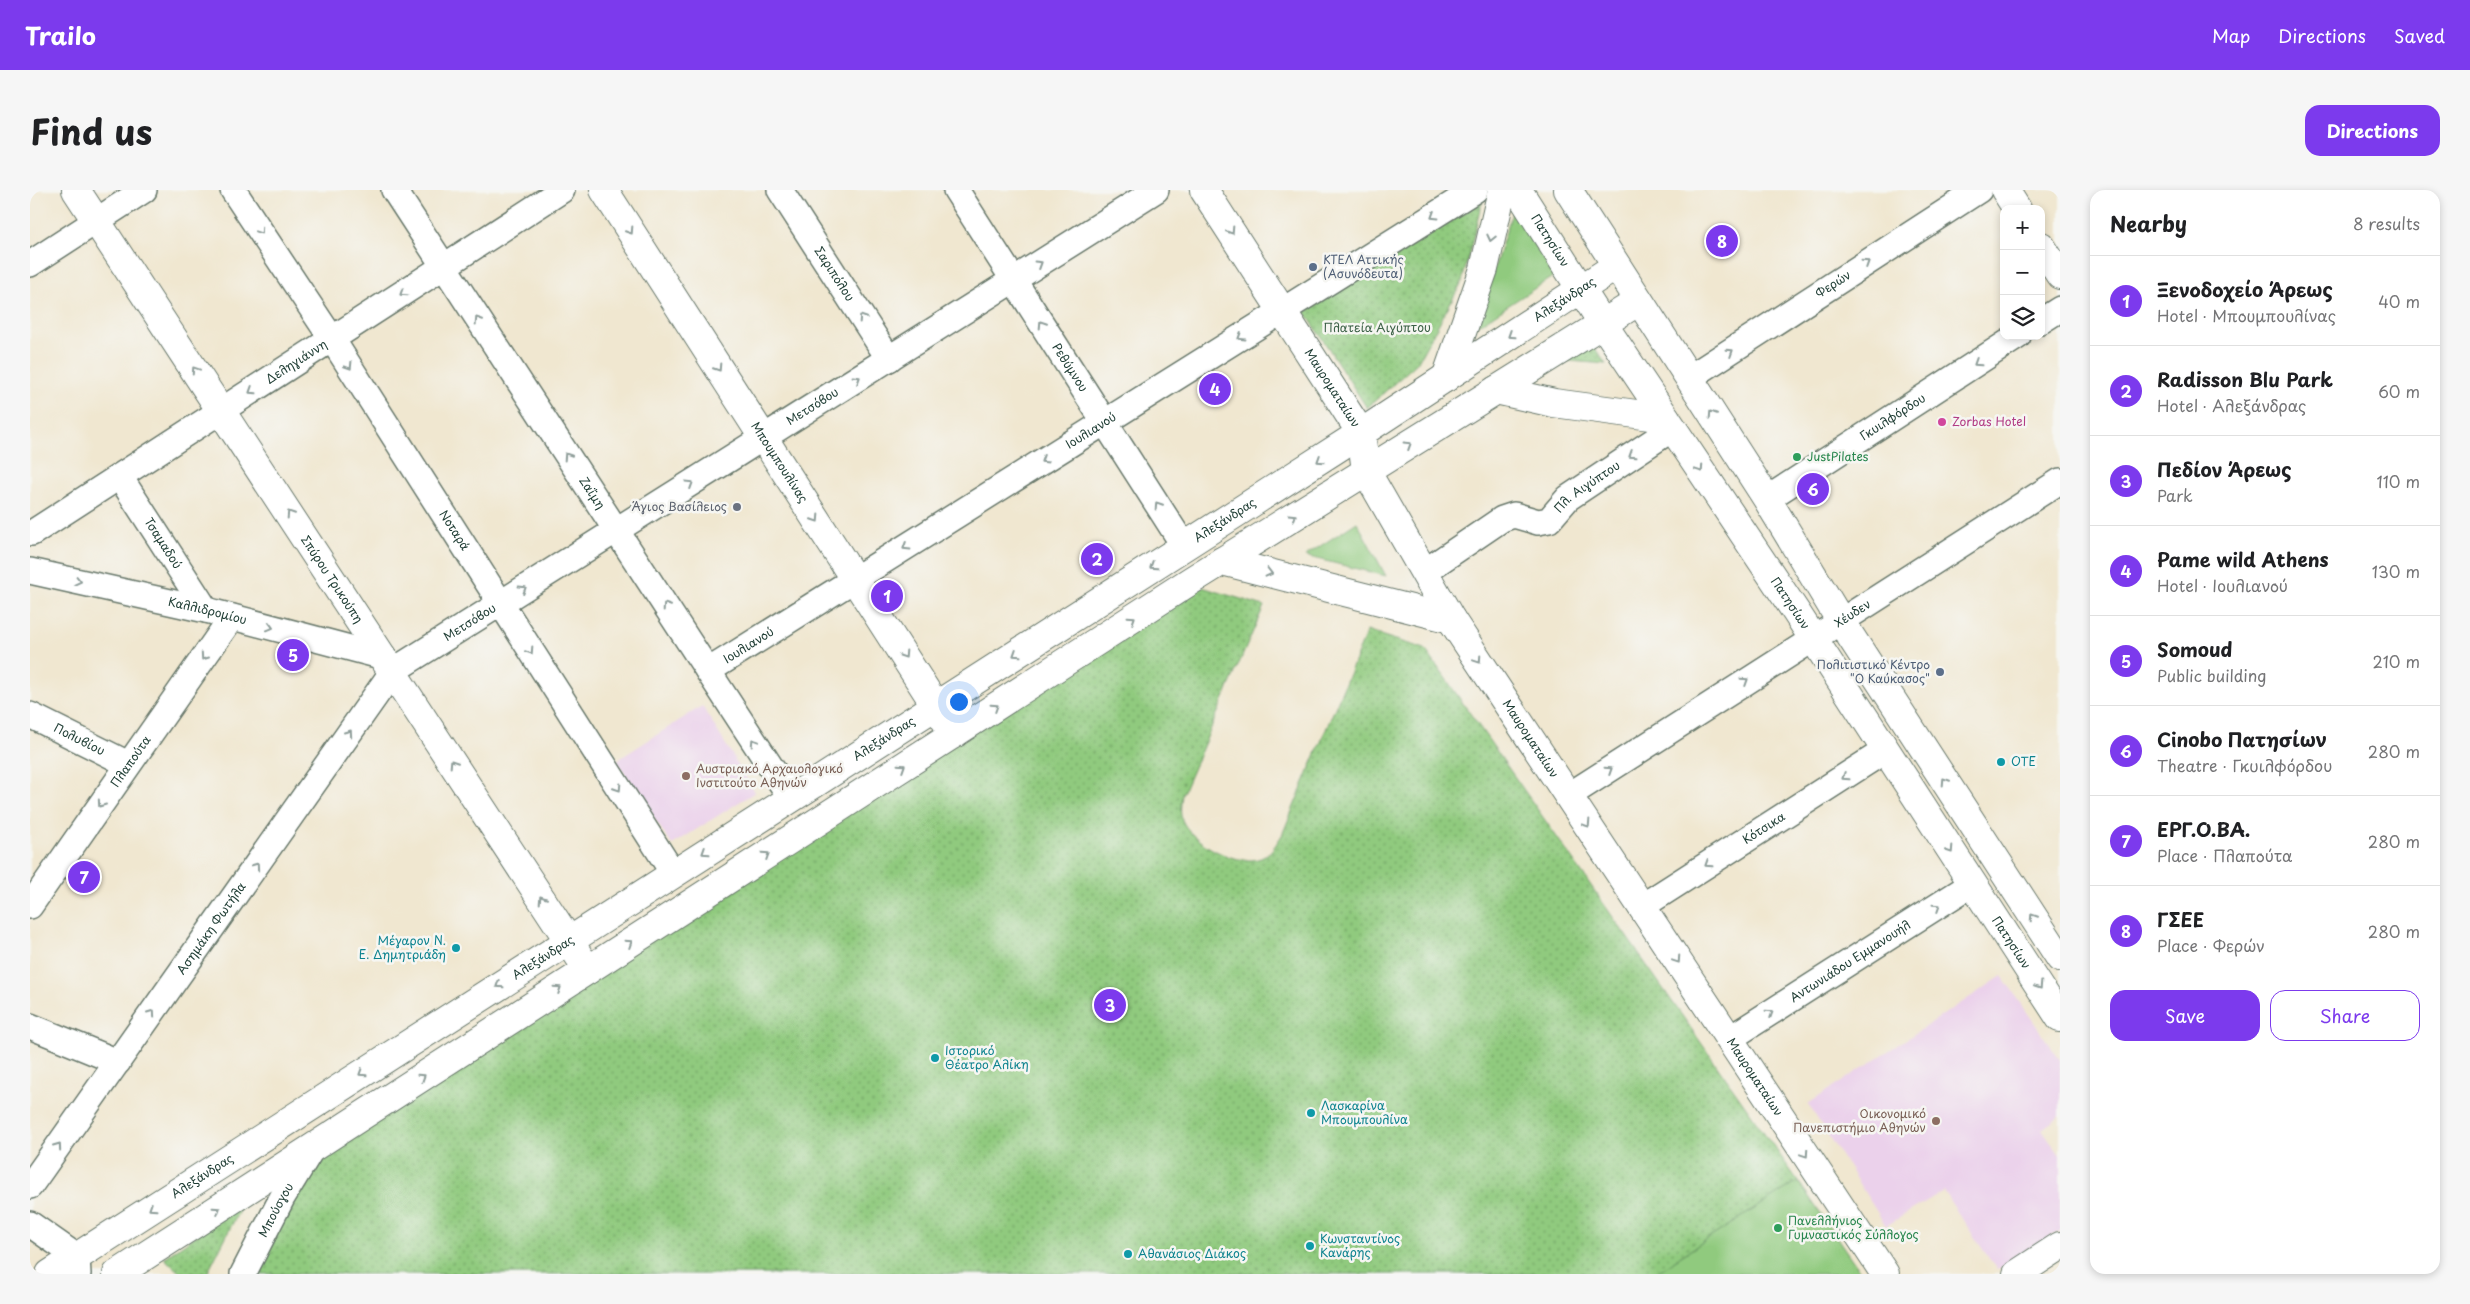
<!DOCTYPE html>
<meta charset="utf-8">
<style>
:root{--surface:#fff;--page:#f6f6f6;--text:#202124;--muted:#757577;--line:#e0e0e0;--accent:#7c3aed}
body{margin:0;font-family:"Playpen Sans",sans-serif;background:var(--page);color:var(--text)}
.controls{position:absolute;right:15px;top:15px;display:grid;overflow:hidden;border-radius:10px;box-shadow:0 2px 8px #0003}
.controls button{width:45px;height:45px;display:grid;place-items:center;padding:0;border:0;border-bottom:1px solid var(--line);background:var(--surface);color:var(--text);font:25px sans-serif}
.you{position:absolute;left:928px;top:511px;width:18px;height:18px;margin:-12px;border:4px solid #fff;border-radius:50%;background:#1a73e8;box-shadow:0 0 0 8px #1a73e833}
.badge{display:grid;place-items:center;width:32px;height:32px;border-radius:50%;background:var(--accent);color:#fff;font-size:16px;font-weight:700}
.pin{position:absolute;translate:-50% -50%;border:2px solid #fff;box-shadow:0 1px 5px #0006}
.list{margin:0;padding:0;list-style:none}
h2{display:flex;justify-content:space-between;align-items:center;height:65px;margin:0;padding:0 20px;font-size:21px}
h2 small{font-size:16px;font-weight:400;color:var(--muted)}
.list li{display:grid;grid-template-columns:32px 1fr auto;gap:15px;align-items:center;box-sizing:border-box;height:90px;padding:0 20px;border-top:1px solid var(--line)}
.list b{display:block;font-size:19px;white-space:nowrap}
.list p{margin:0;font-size:16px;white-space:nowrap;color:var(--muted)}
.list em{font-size:16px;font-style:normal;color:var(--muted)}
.actions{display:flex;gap:10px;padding:15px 20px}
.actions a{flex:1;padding:11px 0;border:1px solid var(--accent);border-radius:15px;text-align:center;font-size:18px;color:var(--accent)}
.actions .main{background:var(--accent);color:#fff}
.icon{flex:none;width:28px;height:28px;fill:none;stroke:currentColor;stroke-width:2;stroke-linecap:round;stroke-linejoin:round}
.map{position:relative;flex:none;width:2030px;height:1084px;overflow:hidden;border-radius:15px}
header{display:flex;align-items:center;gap:30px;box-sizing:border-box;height:70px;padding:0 25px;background:var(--accent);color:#fff}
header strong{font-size:24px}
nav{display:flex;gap:28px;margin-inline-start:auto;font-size:18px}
.intro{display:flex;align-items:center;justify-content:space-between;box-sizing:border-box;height:120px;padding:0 30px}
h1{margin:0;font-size:35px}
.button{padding:12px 22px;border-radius:15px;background:var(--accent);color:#fff;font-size:18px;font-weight:700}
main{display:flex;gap:30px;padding:0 30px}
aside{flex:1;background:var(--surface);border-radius:15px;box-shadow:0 2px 8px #0003}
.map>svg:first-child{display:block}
.built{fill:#ebd1eb}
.green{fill:#90ca7e;stroke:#588459}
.park{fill:url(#park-dots);stroke:#588459}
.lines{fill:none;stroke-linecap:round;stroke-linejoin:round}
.minor-casing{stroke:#68786b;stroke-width:28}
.tertiary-casing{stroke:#68786b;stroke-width:30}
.secondary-casing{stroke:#68786b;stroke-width:30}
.primary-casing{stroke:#68786b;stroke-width:30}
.minor{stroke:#fff;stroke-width:25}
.tertiary{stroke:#fff;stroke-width:28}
.secondary{stroke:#fff;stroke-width:28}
.primary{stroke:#fff;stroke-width:28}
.oneway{stroke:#8f9e9a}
.service-dot{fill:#5c6f8a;stroke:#f6f6f2;stroke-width:2}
.hotel-dot{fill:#d1479c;stroke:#f6f6f2;stroke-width:2}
.leisure-dot{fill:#2e9e5b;stroke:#f6f6f2;stroke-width:2}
.worship-dot{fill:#6b7280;stroke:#f6f6f2;stroke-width:2}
.culture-dot{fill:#0f9aa8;stroke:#f6f6f2;stroke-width:2}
.education-dot{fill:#8d6e63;stroke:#f6f6f2;stroke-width:2}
.labels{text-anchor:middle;stroke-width:5;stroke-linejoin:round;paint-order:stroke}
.street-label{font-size:12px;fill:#1f3d34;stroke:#f6f6f2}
.service-label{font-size:12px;fill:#4e5e75;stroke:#f6f6f2;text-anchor:start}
.park-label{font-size:12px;fill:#3b6046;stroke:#f6f6f2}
.hotel-label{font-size:12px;fill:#b23c85;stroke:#f6f6f2;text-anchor:start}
.leisure-label{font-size:12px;fill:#27864d;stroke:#f6f6f2;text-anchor:start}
.worship-label{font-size:12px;fill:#5b616d;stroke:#f6f6f2;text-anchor:end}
.culture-label{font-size:12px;fill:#0d838f;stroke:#f6f6f2;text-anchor:start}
.education-label{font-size:12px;fill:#785e54;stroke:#f6f6f2;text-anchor:start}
</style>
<header>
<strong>Trailo</strong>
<nav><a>Map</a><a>Directions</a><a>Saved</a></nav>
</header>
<div class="intro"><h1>Find us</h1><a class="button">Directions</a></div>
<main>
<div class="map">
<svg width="2030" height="1084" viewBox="0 0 2030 1084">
<defs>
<pattern id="park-dots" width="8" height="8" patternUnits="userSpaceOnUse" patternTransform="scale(1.25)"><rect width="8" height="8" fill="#90ca7e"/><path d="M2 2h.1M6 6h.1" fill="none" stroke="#75a568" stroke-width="1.8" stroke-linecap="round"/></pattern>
</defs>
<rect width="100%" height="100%" fill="#f6f6f2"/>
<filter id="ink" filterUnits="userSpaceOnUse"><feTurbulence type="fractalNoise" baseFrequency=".02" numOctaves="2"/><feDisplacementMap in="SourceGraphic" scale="10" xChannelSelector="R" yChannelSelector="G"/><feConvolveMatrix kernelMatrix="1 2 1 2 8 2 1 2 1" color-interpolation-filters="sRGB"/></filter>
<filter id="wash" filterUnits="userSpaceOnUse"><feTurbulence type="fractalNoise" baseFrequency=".0096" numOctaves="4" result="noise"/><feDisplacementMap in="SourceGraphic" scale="20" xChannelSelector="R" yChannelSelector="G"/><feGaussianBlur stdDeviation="1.12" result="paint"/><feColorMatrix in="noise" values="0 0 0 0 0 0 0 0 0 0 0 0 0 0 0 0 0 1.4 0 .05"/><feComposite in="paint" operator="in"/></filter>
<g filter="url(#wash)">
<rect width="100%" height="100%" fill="#f0e7d0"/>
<path class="built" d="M672,516L725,602L642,655L586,571Z
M1972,786L2030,870V926L2012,939L2030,965V1041L1967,1080L1913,1001L1856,1036L1778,914Z"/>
<path class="green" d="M1483,20L1527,84L1445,137Z
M1327,332L1356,386L1275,366Z
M1768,991L1832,1084H1623Z"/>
<path class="park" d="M1452,12L1432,92L1387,173L1337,218L1275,122Z
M1559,150L1576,174L1527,170Z
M1172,397L1234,416L1152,605C1151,614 1149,624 1153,632C1164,654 1207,677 1231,668C1241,664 1246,654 1252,645L1337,441L1395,459L1768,991L1623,1084H223L288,960Z
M213,1013L177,1084H151L134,1068Z"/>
</g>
<g filter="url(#ink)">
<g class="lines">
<g class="minor-casing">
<g id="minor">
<path id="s1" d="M203,0L302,149L643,683"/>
<path id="s2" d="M364,0L761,608"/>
<path id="s3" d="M750,0L859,169"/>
<path id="s4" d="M926,0L1154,356"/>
<path d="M0,74L114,0"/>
<path d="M2011,131L2030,119"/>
<path id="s5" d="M1659,188L1949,0"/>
<path id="s6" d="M90,287L176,420"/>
<path id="s7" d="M1737,309L1988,146"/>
<path id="s8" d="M2,343L532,0"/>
<path id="s9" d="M0,381L176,420L354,467"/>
<path id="s10" d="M1394,382L1472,329L1484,325L1508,332L1519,330L1538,308L1643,238"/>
<path id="s11" d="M678,481L1445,0"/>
<path id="s12" d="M0,525L98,574"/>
<path id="s13" d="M1538,606L2030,291"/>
<path id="s14" d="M0,716L202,427"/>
<path id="s15" d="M1611,717L1856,560"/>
<path d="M0,836L88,872"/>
<path id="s16" d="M1699,849L1942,694"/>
<path id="s17" d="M0,996L363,481L1126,0"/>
<path d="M0,1034L47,1067L48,1084"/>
<path id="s18" d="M213,1084L252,1008L283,957"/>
</g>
</g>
<g class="tertiary-casing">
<g id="tertiary">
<path id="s19" d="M46,0L558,780"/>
<path id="s20" d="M574,0L924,544"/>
</g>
</g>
<g class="secondary-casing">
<g id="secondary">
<path id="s21" d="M1174,0L1331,243L1336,281L1421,429L1855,1084"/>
<path d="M1975,0L1987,19"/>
<path d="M2011,56L2030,85"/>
<path d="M1192,371L1421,429"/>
<path d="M1987,1084L2030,1056"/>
</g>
</g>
<g class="primary-casing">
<g id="primary">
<path id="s22" d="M1488,0L1573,134L1766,422L2030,828"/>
<path d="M1538,0L1737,309L1810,430L2030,768"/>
<path d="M1416,188L1454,79L1472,0"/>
<path d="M1466,200L1524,213L1636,228"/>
<path id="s23" d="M20,1084L1331,243L1586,76"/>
<path d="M87,1084L1162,390L1609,111"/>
</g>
</g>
<use href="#minor" class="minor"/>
<use href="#tertiary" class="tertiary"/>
<use href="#secondary" class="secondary"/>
<use href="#primary" class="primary"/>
</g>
<defs><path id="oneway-chevron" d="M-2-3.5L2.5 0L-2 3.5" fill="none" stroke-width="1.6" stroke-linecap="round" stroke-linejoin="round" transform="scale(1.25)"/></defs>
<g class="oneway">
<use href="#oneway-chevron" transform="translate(1404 26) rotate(148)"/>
<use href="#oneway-chevron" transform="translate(230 41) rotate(56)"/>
<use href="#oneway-chevron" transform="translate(600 41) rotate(57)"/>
<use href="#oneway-chevron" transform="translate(1201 41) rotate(57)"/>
<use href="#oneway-chevron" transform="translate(1461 48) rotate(103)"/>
<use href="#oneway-chevron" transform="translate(1836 73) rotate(-33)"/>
<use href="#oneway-chevron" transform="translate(1009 74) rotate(-32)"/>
<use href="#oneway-chevron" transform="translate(373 103) rotate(147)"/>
<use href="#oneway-chevron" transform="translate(832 128) rotate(-123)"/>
<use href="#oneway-chevron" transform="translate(448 130) rotate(-123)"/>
<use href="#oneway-chevron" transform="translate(1012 134) rotate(-123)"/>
<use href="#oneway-chevron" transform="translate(1481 145) rotate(147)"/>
<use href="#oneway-chevron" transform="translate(1211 147) rotate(148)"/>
<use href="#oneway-chevron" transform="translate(1700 162) rotate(-33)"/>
<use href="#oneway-chevron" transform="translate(1947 173) rotate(147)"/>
<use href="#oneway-chevron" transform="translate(319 176) rotate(58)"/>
<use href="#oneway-chevron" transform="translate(688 178) rotate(57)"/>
<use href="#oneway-chevron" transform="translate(165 180) rotate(-124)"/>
<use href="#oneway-chevron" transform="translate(827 189) rotate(-32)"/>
<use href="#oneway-chevron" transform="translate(222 201) rotate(147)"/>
<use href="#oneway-chevron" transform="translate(1682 224) rotate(-123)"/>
<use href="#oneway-chevron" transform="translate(1378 255) rotate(-32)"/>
<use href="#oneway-chevron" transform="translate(1602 265) rotate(147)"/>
<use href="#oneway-chevron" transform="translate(537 266) rotate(-123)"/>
<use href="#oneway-chevron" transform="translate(1014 270) rotate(148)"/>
<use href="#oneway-chevron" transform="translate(1290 270) rotate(147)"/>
<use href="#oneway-chevron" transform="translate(1670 279) rotate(56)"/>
<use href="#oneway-chevron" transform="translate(660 294) rotate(-32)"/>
<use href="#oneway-chevron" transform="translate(1128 315) rotate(-123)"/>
<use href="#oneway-chevron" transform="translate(260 324) rotate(-123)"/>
<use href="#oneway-chevron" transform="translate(1263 327) rotate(-32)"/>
<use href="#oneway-chevron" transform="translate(786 329) rotate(57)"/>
<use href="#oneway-chevron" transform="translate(876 357) rotate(148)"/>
<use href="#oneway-chevron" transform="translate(1123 376) rotate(147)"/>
<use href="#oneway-chevron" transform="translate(1239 383) rotate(14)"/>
<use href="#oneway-chevron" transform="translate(48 391) rotate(13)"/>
<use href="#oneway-chevron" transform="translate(493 399) rotate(-32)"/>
<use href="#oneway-chevron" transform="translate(636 416) rotate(-123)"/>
<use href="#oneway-chevron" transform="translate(1102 429) rotate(-33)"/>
<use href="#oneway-chevron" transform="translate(240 437) rotate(15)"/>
<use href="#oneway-chevron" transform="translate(500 461) rotate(57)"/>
<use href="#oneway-chevron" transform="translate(986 464) rotate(147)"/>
<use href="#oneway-chevron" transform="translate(874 465) rotate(57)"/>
<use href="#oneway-chevron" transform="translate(174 467) rotate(125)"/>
<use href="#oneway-chevron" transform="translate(1448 470) rotate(56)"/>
<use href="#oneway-chevron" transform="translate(1715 491) rotate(-33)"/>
<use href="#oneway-chevron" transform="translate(965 517) rotate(-33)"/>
<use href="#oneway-chevron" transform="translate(319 543) rotate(-55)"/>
<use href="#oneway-chevron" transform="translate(724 552) rotate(-123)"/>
<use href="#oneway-chevron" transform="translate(423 573) rotate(-123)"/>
<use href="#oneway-chevron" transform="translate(872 577) rotate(-33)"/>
<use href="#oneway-chevron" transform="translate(1579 580) rotate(-33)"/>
<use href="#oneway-chevron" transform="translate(1815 587) rotate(147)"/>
<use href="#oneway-chevron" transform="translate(1915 591) rotate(-123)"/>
<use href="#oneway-chevron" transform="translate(588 598) rotate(57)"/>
<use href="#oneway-chevron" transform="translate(71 614) rotate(125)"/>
<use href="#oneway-chevron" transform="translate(1557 634) rotate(57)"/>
<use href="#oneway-chevron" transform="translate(1920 660) rotate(57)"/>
<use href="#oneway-chevron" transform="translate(675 662) rotate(147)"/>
<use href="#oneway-chevron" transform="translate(736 665) rotate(-33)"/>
<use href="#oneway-chevron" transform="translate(1678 674) rotate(147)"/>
<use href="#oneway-chevron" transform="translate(226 676) rotate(-55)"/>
<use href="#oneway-chevron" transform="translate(512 709) rotate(-123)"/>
<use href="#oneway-chevron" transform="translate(1907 717) rotate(-33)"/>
<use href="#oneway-chevron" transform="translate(2003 727) rotate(-123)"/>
<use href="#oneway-chevron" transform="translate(599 753) rotate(-33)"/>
<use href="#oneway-chevron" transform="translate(1647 770) rotate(56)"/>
<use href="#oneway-chevron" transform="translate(469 795) rotate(147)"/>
<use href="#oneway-chevron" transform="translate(2009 796) rotate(57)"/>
<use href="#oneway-chevron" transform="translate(528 799) rotate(-33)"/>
<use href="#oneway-chevron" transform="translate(122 823) rotate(-55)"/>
<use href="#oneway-chevron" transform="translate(1740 823) rotate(-33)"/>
<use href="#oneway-chevron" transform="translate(332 883) rotate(147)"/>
<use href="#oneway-chevron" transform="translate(392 887) rotate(-33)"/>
<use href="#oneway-chevron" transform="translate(28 956) rotate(-55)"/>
<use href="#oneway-chevron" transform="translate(1775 964) rotate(56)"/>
<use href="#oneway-chevron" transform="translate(122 1018) rotate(147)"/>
<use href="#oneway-chevron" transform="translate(187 1020) rotate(-33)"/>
</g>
</g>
<g class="service-dot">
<circle cx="1283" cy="77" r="5"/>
<circle cx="1910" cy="482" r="5"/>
</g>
<circle class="hotel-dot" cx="1912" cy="232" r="5"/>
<g class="leisure-dot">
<circle cx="1767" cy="267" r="5"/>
<circle cx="1748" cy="1038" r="5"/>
</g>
<circle class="worship-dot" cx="707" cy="317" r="5"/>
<g class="culture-dot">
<circle cx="1971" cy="572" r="5"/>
<circle cx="426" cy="758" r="5"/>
<circle cx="905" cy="868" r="5"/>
<circle cx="1281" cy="923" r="5"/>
<circle cx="1280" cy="1056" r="5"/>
<circle cx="1098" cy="1064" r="5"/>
</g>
<g class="education-dot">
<circle cx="656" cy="586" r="5"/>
<circle cx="1906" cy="931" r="5"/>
</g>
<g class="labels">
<g class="street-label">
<text dy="4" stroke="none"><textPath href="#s22" startOffset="60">Πατησίων</textPath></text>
<text dy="4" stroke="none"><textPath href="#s3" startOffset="100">Σαριπόλου</textPath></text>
<text dy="4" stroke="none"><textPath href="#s5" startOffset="172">Φερών</textPath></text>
<text dy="4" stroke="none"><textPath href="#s23" startOffset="1801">Αλεξάνδρας</textPath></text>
<text dy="4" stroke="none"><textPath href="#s8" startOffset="315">Δεληγιάννη</textPath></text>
<text dy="4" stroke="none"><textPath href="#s4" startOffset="211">Ρεθύμνου</textPath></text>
<text dy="4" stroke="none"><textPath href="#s21" startOffset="236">Μαυροματαίων</textPath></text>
<text dy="4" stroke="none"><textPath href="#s17" startOffset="1126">Μετσόβου</textPath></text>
<text dy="4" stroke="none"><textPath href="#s7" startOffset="150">Γκυιλφόρδου</textPath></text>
<text dy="4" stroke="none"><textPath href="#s11" startOffset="452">Ιουλιανού</textPath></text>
<text dy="4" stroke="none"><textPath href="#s20" startOffset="324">Μπουμπουλίνας</textPath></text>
<text dy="4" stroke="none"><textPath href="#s10" startOffset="194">Πλ. Αιγύπτου</textPath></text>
<text dy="4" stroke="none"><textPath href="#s2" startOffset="362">Ζαΐμη</textPath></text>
<text dy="4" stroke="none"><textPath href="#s23" startOffset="1396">Αλεξάνδρας</textPath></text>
<text dy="4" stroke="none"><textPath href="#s1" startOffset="406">Νοταρά</textPath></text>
<text dy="4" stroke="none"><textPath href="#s6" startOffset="79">Τσαμαδού</textPath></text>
<text dy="4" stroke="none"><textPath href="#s19" startOffset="466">Σπύρου Τρικούπη</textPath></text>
<text dy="4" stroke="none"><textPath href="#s22" startOffset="495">Πατησίων</textPath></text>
<text dy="4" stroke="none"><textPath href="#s9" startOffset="182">Καλλιδρομίου</textPath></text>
<text dy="4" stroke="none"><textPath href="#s13" startOffset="338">Χέυδεν</textPath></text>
<text dy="4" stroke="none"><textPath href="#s17" startOffset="721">Μετσόβου</textPath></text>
<text dy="4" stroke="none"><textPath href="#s11" startOffset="48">Ιουλιανού</textPath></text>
<text dy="4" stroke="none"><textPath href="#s23" startOffset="991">Αλεξάνδρας</textPath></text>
<text dy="4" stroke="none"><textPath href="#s21" startOffset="642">Μαυροματαίων</textPath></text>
<text dy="4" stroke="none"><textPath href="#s12" startOffset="55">Πολυβίου</textPath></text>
<text dy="4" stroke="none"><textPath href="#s14" startOffset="176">Πλαπούτα</textPath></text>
<text dy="4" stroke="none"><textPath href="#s15" startOffset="146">Κότσικα</textPath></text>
<text dy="4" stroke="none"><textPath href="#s17" startOffset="315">Ασημάκη Φωτήλα</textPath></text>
<text dy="4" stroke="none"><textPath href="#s22" startOffset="900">Πατησίων</textPath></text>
<text dy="4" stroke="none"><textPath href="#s23" startOffset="586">Αλεξάνδρας</textPath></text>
<text dy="4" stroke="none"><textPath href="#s16" startOffset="144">Αντωνιάδου Εμμανουήλ</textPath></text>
<text dy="4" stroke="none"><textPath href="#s21" startOffset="1048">Μαυροματαίων</textPath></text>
<text dy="4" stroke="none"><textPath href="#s23" startOffset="181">Αλεξάνδρας</textPath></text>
<text dy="4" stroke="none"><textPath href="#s18" startOffset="72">Μπούσγου</textPath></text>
</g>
<g class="service-label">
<text x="1293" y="74">ΚΤΕΛ Αττικής<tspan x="1293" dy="14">(Ασυνόδευτα)</tspan></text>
<text x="1900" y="479" text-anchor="end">Πολιτιστικό Κέντρο<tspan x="1900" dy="14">"Ο Καύκασος"</tspan></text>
</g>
<g class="park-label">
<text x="1347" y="142">Πλατεία Αιγύπτου</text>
</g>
<g class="hotel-label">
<text x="1922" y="236">Zorbas Hotel</text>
</g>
<g class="leisure-label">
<text x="1777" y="271">JustPilates</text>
<text x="1758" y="1035">Πανελλήνιος<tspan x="1758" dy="14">Γυμναστικός Σύλλογος</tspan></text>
</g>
<g class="worship-label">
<text x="697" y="321">Άγιος Βασίλειος</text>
</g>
<g class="culture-label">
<text x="1981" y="576">ΟΤΕ</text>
<text x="416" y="755" text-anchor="end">Μέγαρον Ν.<tspan x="416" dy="14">Ε. Δημητριάδη</tspan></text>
<text x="915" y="865">Ιστορικό<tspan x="915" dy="14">Θέατρο Αλίκη</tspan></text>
<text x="1291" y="920">Λασκαρίνα<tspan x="1291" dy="14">Μπουμπουλίνα</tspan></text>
<text x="1290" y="1053">Κωνσταντίνος<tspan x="1290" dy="14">Κανάρης</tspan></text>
<text x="1108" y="1068">Αθανάσιος Διάκος</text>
</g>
<g class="education-label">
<text x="666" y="583">Αυστριακό Αρχαιολογικό<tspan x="666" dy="14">Ινστιτούτο Αθηνών</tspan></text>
<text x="1896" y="928" text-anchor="end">Οικονομικό<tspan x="1896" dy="14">Πανεπιστήμιο Αθηνών</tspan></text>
</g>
</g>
</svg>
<div class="controls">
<button>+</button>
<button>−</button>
<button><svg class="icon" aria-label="layers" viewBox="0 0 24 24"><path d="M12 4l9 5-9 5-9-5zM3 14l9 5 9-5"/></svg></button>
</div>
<div class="you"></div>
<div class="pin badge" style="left:857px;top:406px">1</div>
<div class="pin badge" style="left:1067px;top:369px">2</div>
<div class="pin badge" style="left:1080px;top:815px">3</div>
<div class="pin badge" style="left:1185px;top:199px">4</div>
<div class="pin badge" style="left:263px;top:465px">5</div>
<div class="pin badge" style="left:1783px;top:299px">6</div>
<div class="pin badge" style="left:54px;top:687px">7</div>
<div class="pin badge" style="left:1692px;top:51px">8</div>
</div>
<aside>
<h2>Nearby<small>8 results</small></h2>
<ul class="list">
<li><span class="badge">1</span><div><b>Ξενοδοχείο Άρεως</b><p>Hotel · Μπουμπουλίνας</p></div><em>40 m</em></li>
<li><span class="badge">2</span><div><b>Radisson Blu Park</b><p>Hotel · Αλεξάνδρας</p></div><em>60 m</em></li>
<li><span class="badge">3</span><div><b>Πεδίον Άρεως</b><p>Park</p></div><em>110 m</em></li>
<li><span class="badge">4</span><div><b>Pame wild Athens</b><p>Hotel · Ιουλιανού</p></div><em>130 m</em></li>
<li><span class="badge">5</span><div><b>Somoud</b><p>Public building</p></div><em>210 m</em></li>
<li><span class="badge">6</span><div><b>Cinobo Πατησίων</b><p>Theatre · Γκυιλφόρδου</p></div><em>280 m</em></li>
<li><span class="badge">7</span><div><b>ΕΡΓ.Ο.ΒΑ.</b><p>Place · Πλαπούτα</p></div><em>280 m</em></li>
<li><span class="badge">8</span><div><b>ΓΣΕΕ</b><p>Place · Φερών</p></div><em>280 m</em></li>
</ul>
<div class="actions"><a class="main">Save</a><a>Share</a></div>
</aside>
</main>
